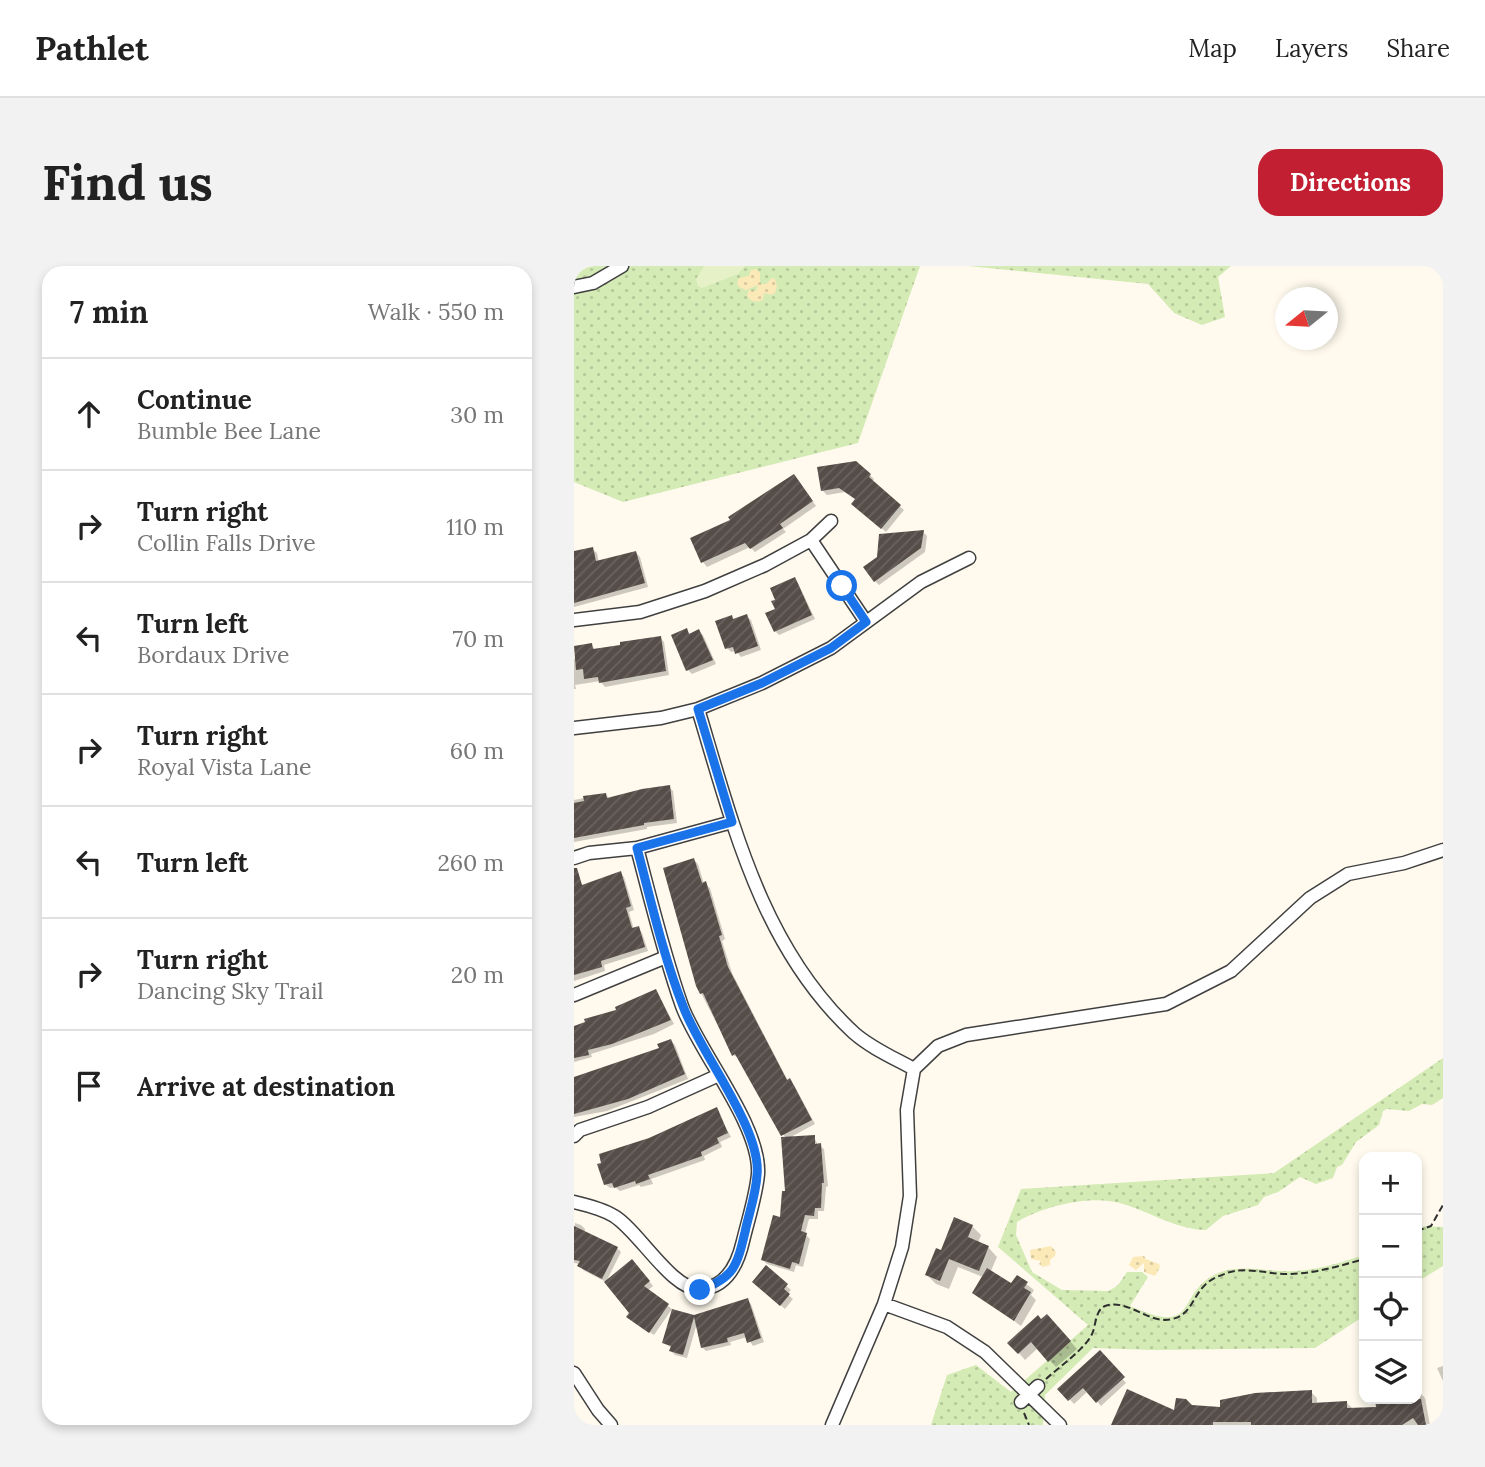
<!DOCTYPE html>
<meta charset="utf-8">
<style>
:root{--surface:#fff;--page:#f2f2f2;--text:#222;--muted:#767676;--line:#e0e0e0;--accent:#c22032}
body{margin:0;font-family:Lora,serif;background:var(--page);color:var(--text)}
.controls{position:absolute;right:21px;bottom:21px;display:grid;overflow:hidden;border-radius:14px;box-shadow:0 4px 10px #0003}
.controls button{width:63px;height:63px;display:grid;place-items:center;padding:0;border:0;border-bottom:2px solid var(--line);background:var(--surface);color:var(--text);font:35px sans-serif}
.compass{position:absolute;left:701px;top:21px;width:63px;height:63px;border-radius:50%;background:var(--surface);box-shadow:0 4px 10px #0003;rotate:252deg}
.stop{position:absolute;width:21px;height:21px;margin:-16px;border:5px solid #1a73e8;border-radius:50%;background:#fff}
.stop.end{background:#1a73e8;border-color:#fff;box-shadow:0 2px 7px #0008}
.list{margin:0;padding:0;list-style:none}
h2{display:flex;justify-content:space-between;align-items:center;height:91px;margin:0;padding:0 28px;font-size:30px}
h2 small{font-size:23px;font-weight:400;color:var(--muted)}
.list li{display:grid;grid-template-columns:46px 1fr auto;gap:21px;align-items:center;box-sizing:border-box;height:112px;padding:0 28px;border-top:2px solid var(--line)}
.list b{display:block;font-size:26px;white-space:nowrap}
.list p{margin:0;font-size:23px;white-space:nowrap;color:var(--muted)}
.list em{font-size:23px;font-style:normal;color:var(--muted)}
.icon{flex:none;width:38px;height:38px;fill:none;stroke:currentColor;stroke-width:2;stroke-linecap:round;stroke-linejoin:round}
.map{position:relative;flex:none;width:869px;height:1159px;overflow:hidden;border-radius:21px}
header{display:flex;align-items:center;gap:42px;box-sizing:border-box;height:98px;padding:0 35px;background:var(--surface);border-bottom:2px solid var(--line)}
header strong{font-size:33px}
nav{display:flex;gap:38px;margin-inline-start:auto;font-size:24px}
.intro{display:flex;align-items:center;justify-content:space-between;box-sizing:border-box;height:168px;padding:0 42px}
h1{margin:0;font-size:49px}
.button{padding:18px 32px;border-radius:21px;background:var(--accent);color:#fff;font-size:24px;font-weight:700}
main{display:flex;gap:42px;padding:0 42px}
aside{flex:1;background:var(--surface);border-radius:21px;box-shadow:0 4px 10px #0003}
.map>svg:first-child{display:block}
.grass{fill:url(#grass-dots)}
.sand{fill:url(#sand-dots)}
.pitch{fill:#e6f1c7}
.shadow{fill:#0003}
.building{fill:url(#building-hatch)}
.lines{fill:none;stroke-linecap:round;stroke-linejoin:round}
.minor-casing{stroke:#404040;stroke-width:15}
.path{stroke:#2f2f2f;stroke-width:2;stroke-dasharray:7 3.5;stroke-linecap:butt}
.minor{stroke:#fff;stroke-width:12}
.route{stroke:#1a73e8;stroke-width:9}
</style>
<header>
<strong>Pathlet</strong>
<nav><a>Map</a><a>Layers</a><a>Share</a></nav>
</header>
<div class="intro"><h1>Find us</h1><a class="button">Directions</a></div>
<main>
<aside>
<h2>7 min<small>Walk · 550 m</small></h2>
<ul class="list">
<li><svg class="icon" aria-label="ahead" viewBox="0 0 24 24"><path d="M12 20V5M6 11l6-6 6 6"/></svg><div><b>Continue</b><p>Bumble Bee Lane</p></div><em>30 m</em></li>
<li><svg class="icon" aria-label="right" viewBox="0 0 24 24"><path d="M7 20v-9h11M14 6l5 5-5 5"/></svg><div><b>Turn right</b><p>Collin Falls Drive</p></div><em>110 m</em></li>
<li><svg class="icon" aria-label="left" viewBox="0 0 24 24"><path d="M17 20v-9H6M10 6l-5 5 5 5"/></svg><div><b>Turn left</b><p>Bordaux Drive</p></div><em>70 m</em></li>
<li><svg class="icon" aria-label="right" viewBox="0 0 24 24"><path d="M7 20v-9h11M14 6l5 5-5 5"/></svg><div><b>Turn right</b><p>Royal Vista Lane</p></div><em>60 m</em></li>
<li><svg class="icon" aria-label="left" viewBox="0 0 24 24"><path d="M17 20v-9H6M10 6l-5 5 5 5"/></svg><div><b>Turn left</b></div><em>260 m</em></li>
<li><svg class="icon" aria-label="right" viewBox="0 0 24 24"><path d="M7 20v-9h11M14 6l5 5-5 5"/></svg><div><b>Turn right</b><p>Dancing Sky Trail</p></div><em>20 m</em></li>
<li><svg class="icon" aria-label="arrive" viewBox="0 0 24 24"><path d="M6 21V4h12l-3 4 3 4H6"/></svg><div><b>Arrive at destination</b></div></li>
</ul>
</aside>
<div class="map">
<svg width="869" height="1159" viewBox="0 0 869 1159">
<defs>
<pattern id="grass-dots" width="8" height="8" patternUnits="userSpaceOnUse" patternTransform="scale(1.75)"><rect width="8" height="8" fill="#d4ebb5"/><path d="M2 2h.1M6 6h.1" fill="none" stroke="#b5c89a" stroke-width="1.8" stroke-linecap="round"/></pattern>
<pattern id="sand-dots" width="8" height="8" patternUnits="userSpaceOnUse" patternTransform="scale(1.75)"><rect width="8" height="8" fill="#fce9b8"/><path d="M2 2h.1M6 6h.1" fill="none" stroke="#d7c79d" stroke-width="1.8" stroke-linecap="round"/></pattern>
<pattern id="building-hatch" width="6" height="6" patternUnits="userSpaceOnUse" patternTransform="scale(1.75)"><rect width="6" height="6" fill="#564d49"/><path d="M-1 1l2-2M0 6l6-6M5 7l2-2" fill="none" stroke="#69625f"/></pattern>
</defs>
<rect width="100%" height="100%" fill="#fffaed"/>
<path class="grass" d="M0,0H346L284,177L49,236L0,216Z
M394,0H657L644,11L651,51L628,59L600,47L574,18Z
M869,792V832L858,839L848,838L835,845L813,843L809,845L805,859L782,876L768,899L763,901L759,912L742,918L726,911L704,926L690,931L684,939L649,950L632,964C604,964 576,946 549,938C518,928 470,940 443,956L442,969L458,1006L488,1024L535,1025L544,1019L553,1006H568L574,1011L556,1040C629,1073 599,1024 647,1006C671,998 697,1007 722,1005C745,1004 768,996 790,989V1050L741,1082L579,1084L519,1082L471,1129L469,1159H357L373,1109L402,1099L437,1126L514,1059L424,981L447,923L700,907Z
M852,960L869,961V1000L843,1016V962Z"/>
<path class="sand" d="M182,3L186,7V18H192L198,12L201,13L203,20L201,27L197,29L190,27L189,34C183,37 175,35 173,29L175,24L182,25L184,19L172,24L165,21L163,17L165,12L175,10L177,4Z
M477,980L482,986L481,990L476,994V999L469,1001L465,998L467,995L457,993L456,984Z
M570,990L572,993L585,998L586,1001L581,1010L570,1006V997L562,1004L555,999L559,991Z"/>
<path class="pitch" d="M130,0H171L164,8L128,22L124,20L122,13Z"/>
<path class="shadow" d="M296,209L300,213L298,216L330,244L312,266L284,242L283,234L271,226L253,229L248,224Z
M224,214L242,240L209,263L212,266L181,286L176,281L133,301L129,296L118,273L158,254Z
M349,266L353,270L351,286L305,319L301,315L305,292Z
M18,283L23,287L25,297L62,287L66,291L74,321L0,341V287Z
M220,313L224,317L241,353L205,369L201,365L203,344Z
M172,350L177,354L187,384L167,391L162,385L157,386L153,382L157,351L161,354Z
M112,364L117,369L125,365L129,369L142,398L118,408L114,404Z
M86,371L90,376L95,409L31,421L26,415L1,419L2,423H0V393L17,378L22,385Z
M95,521L99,525L103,557L73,561V563L0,576V534L31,528L36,533Z
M120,594L124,598L130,618L136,622L151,673L148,675L158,707L214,815L220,819L241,858L213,873L240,871L244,879L250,883L254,920L252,921L250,945H244V953H235L231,968L236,973L229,1001L222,999L220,1006L193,998L189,994L208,953L213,927L212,873L165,792L159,789L127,727Z
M46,607L50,611L60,644L55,646L60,664L64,662L68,667L74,685L30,699L31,705L0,715V621H9Z
M82,725L100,758L80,768L17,788L18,791L0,796V762L44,746Z
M97,775L101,779L114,813L33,845L0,851V813L87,783Z
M142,843L157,871L146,876L148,881L130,890L131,894L77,913L79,918L67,921L65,919L46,925L41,921L36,922L31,918L76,873Z
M1,957L7,959L11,963V967L43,982L47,986L32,1016L9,1004L6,998L0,997Z
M398,960L407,969L404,977L414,981L423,991L416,1007L438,1020L443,1011L460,1024L457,1029L462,1034L447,1060L400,1026L409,1011L384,1001L375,1023L362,1018L353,1009L368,986Z
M62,999L79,1020L73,1025L98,1043L80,1069L58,1055L57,1047Z
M192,1002L217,1024L213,1028L219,1033L211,1043L186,1021Z
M173,1034L177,1038L190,1076L179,1080L173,1071L156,1076L157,1079L132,1085L128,1081L123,1057L113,1092L101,1089L97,1085L98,1082L90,1077L120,1051Z
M468,1055L480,1057L503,1083L482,1101L464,1082L451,1094L436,1077Z
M526,1086L552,1117L527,1140L514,1125L500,1138L486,1123Z
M869,1100V1115L863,1102Z
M737,1126L743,1132V1138L773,1137L780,1144L804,1142L803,1133H843V1126H845L851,1132L856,1159H539L601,1146L617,1140L647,1143Z"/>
<path class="building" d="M282,195L297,208L295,211L327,239L307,263L277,238L281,233L265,222L247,225L243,201Z
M220,208L239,235L206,258L209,262L176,283L171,277L127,297L116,272L156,254L154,251Z
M350,264L347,282L300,316L289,301L303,291L305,268Z
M19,281L22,295L62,285L71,317L0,337V285Z
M221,311L238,349L200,366L191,347L201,343L197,335L201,334L196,322Z
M173,348L184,380L161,388L159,381L151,383L141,355L158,349L159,353Z
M113,362L115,368L125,363L139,394L112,405L97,369Z
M87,370L92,405L25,417L24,411L10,413L9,403L2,404L0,380L18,377L19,383L46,379V376Z
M96,519L100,553L70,557V559L0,572V537L10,535L9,530L32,527L33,532L68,523Z
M120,592L128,617L132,615L148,669L145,670L154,701L213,814L216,812L238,854L207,870L161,788L158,790L129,727L126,728L122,720L89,602Z
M0,602H3L8,619L47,605L57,640L52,642L58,662L65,660L71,681L27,695L28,701L0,709Z
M82,723L97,754L38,778L14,784L15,789L0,792V760L11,756L10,753L42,744L41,741Z
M97,773L111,808L54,833L0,848V811L85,782L83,778Z
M143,841L154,867L143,872L145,877L127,886L128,890L74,909L76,913L62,918L61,915L40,922L38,917L30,919L23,898L27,897L25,888L75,872Z
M241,869V878L247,877L250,917H248L247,942H241L240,950L231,949L227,965L233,967L225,998L218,996L216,1003L187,994L199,949L206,951L208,925H211L207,871Z
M380,951L399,959L394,971L415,980L405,1005L375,993L366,1015L351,1009L362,982L367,984Z
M0,960L44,981L28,1013L3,1000L6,995L0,994Z
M58,993L76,1015L70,1020L95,1038L75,1067L52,1051L55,1047L30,1016Z
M192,999L214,1018L210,1023L216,1028L206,1040L178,1016Z
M413,1002L437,1017L443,1009L454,1016L450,1022L457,1026L440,1055L398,1027Z
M174,1032L187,1072L173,1077L170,1067L153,1072L154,1076L127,1082L120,1051L109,1089L95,1085L97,1080L88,1077L98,1043L120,1049Z
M473,1048L497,1075L474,1096L457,1076L444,1088L433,1077L464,1049L467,1053Z
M526,1084L551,1111L522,1137L509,1122L494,1135L483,1123Z
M553,1123L600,1144L602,1132L612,1133L618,1139L646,1141V1134L681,1127L738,1124V1137L773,1135V1142L802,1141L801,1133H847L852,1159H844L839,1152L828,1159H677V1156H639V1159H537Z"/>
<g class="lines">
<g class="minor-casing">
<path id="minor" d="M0,21L19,17L48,0
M237,274L292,356
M0,354L66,346L131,325L191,299L237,274L257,255
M124,443C159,559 188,682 280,767C297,782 320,792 340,803
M0,462L87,452L124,443L188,417L257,382L347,316L395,292
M0,592L15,587L63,582L158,556
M0,729L92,691
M0,870L6,864L74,841L145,809
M0,936C13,939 29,943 40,950C65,965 99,1026 127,1023C153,1021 164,997 169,975C174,954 182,930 184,908C187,860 125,786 108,740C90,689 77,635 63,582
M310,1038L373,1061L411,1086L486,1159
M0,1107L24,1144L37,1159
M447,1136L464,1120
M258,1159L310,1038L328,981L336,930L333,844L340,803L364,780L392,769L592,738L657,705L736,632L774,608L830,597L869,584"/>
</g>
<path class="path" d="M843,965L857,960L869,939
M472,1113C485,1101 511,1083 518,1068C522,1060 521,1044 531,1040C554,1032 575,1059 598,1053C617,1049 618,1032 630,1020C636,1013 645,1010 653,1007C673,1000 696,1009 717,1008C742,1007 766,1000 790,993
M450,1147L455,1159"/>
<use href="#minor" class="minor"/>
</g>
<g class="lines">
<path class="route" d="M126,1024C160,1012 163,1000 171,966C175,947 182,928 183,909C188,863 125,785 109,740C89,689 77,635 63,582L158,556L124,443L188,417L257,382L292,356L268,320"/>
</g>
</svg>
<div class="controls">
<button>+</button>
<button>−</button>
<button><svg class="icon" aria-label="locate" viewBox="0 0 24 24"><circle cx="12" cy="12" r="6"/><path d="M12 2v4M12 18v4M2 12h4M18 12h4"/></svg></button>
<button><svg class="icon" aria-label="layers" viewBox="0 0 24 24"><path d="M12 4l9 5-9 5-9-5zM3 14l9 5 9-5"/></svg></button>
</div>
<svg class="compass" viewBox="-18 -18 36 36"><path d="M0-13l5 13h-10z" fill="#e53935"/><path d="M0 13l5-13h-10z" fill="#767676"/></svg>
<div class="stop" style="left:268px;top:320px"></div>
<div class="stop end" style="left:126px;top:1024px"></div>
</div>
</main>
